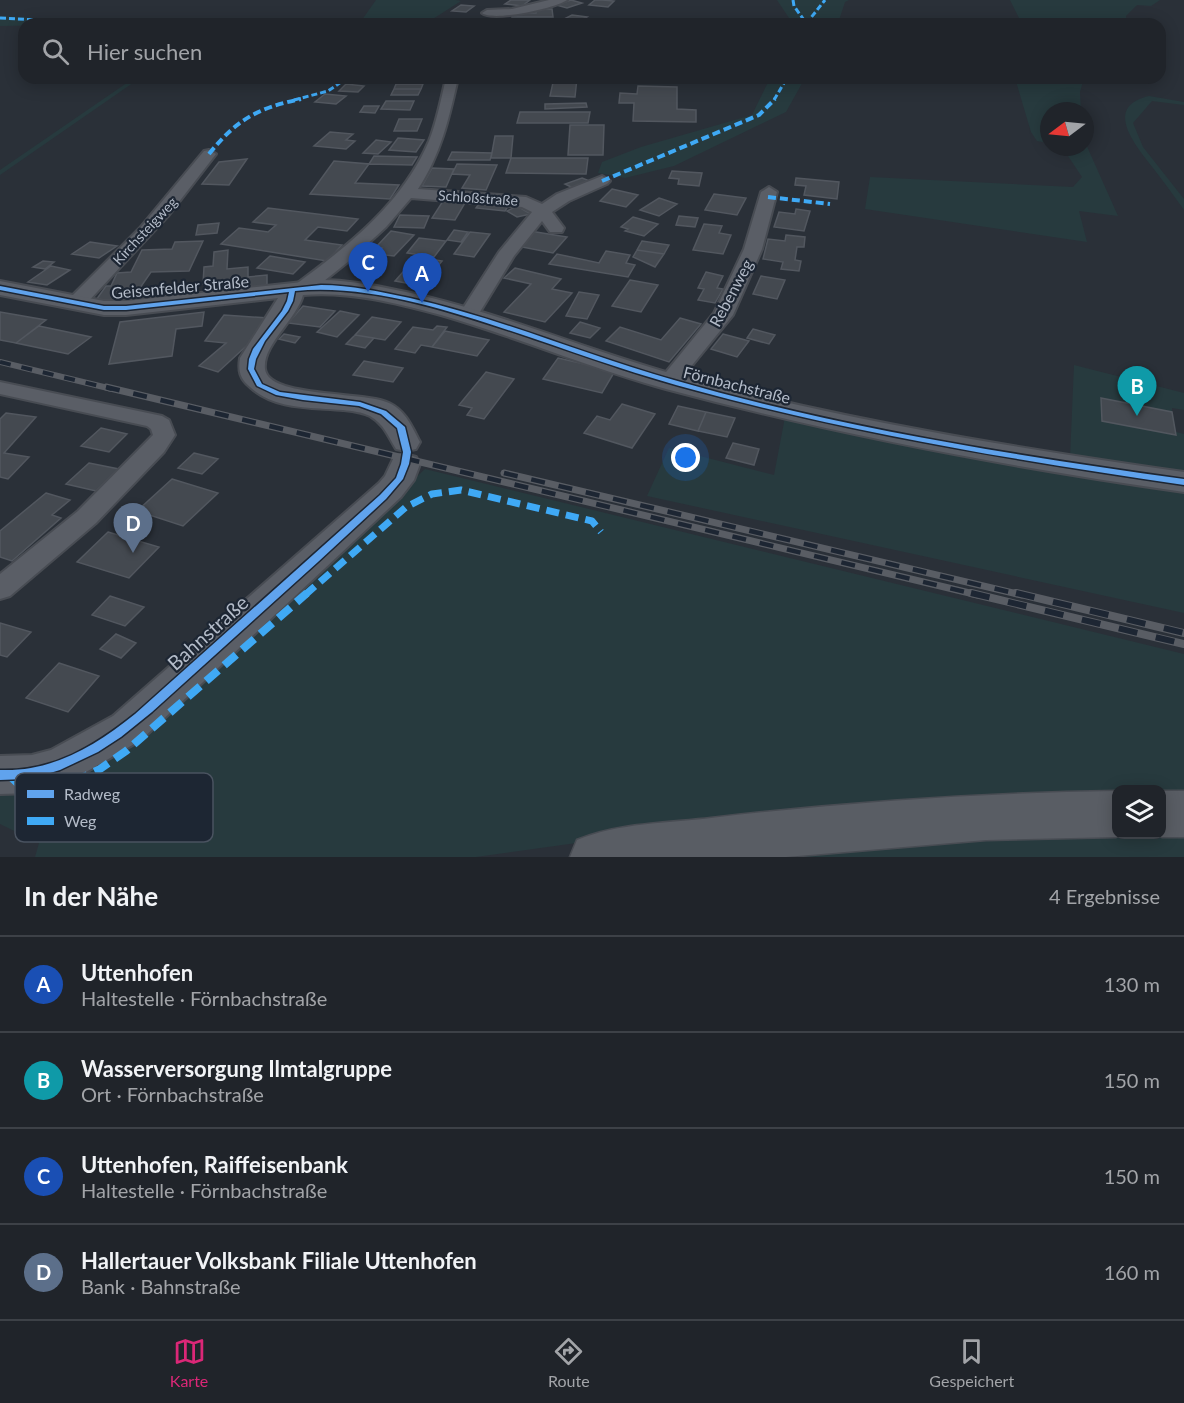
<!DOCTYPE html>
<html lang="de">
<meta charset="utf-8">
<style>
:root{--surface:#20242a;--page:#2d3036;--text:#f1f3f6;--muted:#a2a4a8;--line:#3d4147;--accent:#db2777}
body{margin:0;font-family:Lato,sans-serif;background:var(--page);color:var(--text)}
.controls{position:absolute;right:18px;bottom:18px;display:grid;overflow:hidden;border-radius:12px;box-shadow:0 3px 15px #0003}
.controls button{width:54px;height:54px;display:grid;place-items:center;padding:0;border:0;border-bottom:2px solid var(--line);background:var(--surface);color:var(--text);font:30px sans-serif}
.compass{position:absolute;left:1040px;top:102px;width:54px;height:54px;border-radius:50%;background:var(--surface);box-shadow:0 3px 15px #0003;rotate:254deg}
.you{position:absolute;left:686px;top:458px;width:21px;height:21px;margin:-15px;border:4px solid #fff;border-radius:50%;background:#1a73e8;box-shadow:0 0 0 9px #1a73e833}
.badge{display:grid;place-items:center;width:39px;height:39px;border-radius:50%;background:var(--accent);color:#fff;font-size:20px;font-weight:700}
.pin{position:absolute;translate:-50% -50px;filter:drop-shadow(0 2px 3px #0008)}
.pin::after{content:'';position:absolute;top:32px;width:21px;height:18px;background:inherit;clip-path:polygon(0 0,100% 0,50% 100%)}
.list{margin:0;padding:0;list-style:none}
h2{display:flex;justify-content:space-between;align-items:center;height:78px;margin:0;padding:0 24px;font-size:26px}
h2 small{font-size:20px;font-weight:400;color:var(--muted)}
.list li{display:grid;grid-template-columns:39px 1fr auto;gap:18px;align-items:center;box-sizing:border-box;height:96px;padding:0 24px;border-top:2px solid var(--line)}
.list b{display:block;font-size:22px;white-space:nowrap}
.list p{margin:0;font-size:20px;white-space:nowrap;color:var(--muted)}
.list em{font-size:20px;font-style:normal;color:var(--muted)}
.icon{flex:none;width:33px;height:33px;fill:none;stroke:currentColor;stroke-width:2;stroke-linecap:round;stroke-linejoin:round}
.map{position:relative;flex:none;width:1184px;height:857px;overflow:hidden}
.search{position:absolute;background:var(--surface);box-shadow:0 3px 15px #0003;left:18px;right:18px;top:18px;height:66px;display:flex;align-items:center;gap:15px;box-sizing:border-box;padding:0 21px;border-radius:18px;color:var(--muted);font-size:22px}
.sheet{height:462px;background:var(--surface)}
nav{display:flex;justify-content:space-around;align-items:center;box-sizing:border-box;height:84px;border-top:2px solid var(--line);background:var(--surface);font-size:16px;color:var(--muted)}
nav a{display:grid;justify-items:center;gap:3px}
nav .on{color:var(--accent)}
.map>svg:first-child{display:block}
.green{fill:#273a3e}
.building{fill:#444950;stroke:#52575f;stroke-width:1.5}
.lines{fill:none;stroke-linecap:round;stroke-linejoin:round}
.minor-casing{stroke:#484c53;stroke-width:4}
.tertiary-casing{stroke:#484c53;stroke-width:4}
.secondary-casing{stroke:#484c53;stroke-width:3}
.minor{fill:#5a5e66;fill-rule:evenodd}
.tertiary{fill:#5a5e66;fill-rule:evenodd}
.secondary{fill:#595d64;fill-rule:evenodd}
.rail-far2-casing{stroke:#595d64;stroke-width:6}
.rail-far1-casing{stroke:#595d64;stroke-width:7}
.rail-casing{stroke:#595d64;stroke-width:8}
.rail-far2{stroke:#1d2633;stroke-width:4;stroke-dasharray:11;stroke-linecap:butt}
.rail-far1{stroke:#1d2633;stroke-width:4.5;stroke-dasharray:14;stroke-linecap:butt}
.rail{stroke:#1d2633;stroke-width:6;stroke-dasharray:19;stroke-linecap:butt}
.quiet-far3{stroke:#3fa9f5;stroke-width:3;stroke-dasharray:6 3;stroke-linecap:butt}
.quiet-far2{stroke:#3fa9f5;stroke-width:4;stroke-dasharray:8 4;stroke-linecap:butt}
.quiet-far1{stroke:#3fa9f5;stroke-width:7;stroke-dasharray:13 7;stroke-linecap:butt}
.quiet{stroke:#3fa9f5;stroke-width:8;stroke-dasharray:16 8;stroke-linecap:butt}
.cycleway-casing{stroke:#1d2633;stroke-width:3}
.cycleway{fill:#60a3ed;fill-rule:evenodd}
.labels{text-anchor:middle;stroke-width:4.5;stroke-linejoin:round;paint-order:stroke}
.far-street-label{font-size:14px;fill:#b4bcc9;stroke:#1d2633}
.street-label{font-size:16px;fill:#b4bcc9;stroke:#1d2633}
.near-street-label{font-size:20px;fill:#b4bcc9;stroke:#1d2633}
.key{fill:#1d2633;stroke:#4a5360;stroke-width:1.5}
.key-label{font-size:16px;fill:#b4bcc9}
</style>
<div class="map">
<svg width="1184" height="857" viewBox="0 0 1184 857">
<rect width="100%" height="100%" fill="#2a3038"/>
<path class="green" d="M376,0H456L461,1L425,24H359Z
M777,0H849L845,2L838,23L835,24H793Z
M1010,0H1160L1151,6L1137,5L1126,16L1127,24H1022Z
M0,16L147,24L0,26Z
M134,78H140L0,175V170Z
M770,78H805L786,112L674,166L625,178L598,173L602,162L641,147L752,115Z
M1015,78H1084L1080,92L1081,111H1049V143L1037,141L1031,132Z
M1149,96L1184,102V105L1152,101L1133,123L1143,147L1184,199V210C1174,196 1164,182 1153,168C1136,146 1102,107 1149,96Z
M1085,142L1118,216L1079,211L1087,242L865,209L870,177L1073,187L1082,177L1062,147H1085Z
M1074,365L1184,393V410L1172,408V412L1101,399L1103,421L1176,435V432L1184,434V475L1070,458Z
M785,417L1184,488V613L647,496L669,448L774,475Z
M425,469L1184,654V793L1162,794V790H1116V796L785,814L476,857H35L39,843L0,824V789L42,782L389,503Z
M1081,829L1116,830V834H1162V831H1184V857H730Z"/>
<path class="building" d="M511,0H530L522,6L505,4Z
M571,0L582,3L567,8L556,5Z
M595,0H602L614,1L608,7L589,5Z
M461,5L474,6L466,12L452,11Z
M536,9H552L553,17H512V13H536Z
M572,15L587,17L574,24L558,22Z
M509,19V23L514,24H486L487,20Z
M554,78H577L575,97L550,96Z
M346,84L364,86L358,92L339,91Z
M396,84H423L421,89H394Z
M638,86L677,87V109L696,110V122L633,121L634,103H619L620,93L637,94Z
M394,89H421L418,95H391Z
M325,94L346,96L336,104L315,102Z
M386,101H414L410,110L381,109Z
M586,103L587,107L545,109V104Z
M364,106H379L375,113L360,112Z
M520,112H590L588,123H517Z
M399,119H422L417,131H394Z
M570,125H604L603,155H568Z
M330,132L353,134L346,140L355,141L346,149L314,146Z
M495,136H513L511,158H491Z
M398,138L424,140L416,152L389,150Z
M376,140L391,142L378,154L363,153Z
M452,152L492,153L490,160H448Z
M374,156L417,157L412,165L369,164Z
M511,158H588L586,174L506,173Z
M247,159L229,185L202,184L219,162Z
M334,161L369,164L355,183L399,185L390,199L310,194Z
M457,164L497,165L486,190L462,188L470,175L452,174Z
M432,168L454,169L446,187L422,186Z
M672,171L702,173L699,186L678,184L679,179L669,178Z
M582,178L592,182L575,189L565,184Z
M796,178L839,182L837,199L804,195L806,186L795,185Z
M612,189L638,195L626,207L600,201Z
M714,194L746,198L737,215L705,210Z
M659,198L677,204L659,216L640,210Z
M482,200L510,203L505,211L476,208Z
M443,201L465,203L455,220L432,218Z
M517,206L531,214L517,217L507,211Z
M268,208L358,219L347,231L318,227L305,240L342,245L327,261L221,244L239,228L268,232L276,225L253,222Z
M796,209L810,211L804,231L774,227L779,212L795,214Z
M400,215L429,216L424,228L394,227Z
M679,216L698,218L695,227L676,225Z
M633,217L658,224L644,236L625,231L628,229L621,227Z
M219,223L217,233L196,235L198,225Z
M704,224L722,226L719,233L731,235L723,254L693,250Z
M454,230L468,232L461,242L447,240Z
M391,231L414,235L394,256L376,254L382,248L376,247Z
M530,231L567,237L553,253L517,246Z
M470,232L490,234L474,257L454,254Z
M786,235L805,237L804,247H797L795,260L801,261L799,271L781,269L783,262L763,259L768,239L785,241Z
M419,238L446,241L434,257L407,253Z
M203,241L189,271L151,272L131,301L96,300L106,286H111L117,273L131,272L142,250L172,249L175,242Z
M642,241L669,245L664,254L637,250Z
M90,242L117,246L99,258L72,254Z
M228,250L227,269L248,267V277L267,275V286L220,292V282L203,284L204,267L213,266L214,252Z
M637,250L664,254L655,267L633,257Z
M606,251L630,255L626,263L635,265L628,277L549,264L557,254L599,263Z
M270,256L305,262L293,274L257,268Z
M430,259L442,261L422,286L395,281L410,264L424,266Z
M43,261L54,262L45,269L33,267Z
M51,266L70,270L47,285L28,282Z
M515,268L561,279L552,289L572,293L545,322L504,312L531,284L504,278Z
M706,272L723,276L717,288L723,289L715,303L698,300L704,289L698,288Z
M761,276L785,280L777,299L753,294Z
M630,280L658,285L641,312L612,306Z
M579,292L599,295L587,319L566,316Z
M303,306L335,311L320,327L288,323Z
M340,311L359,315L337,337L317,332Z
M0,312L46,320L16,343L0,340Z
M204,312L202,326L176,329L172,356L109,364L120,322Z
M224,315L268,318L254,339L218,372L199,366L226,343L205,341Z
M372,317L401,322L385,340L355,335Z
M680,318L701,324L669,362L606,341L620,327L661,340Z
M580,322L600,328L590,338L570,333Z
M39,326L91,337L68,354L16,343Z
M437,326L447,327L432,347L421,345L415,353L395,349L413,327L433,330Z
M753,329L775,335L769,344L747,338Z
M445,331L489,340L477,356L432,347Z
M284,334L300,337L295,343L279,339Z
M723,334L749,341L737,357L711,349Z
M355,335L374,338L365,348L346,344Z
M558,358L615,371L602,393L543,379Z
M364,361L403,368L393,382L353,375Z
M486,372L514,379L484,419L467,415L472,408L459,405Z
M1101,398L1172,412L1176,435L1102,421Z
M622,404L655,414L632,448L584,433L597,416L610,420Z
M678,406L706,412L698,431L669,424Z
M706,412L735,418L727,437L698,431Z
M6,413L36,417L4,453L29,457L8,479L0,477V419Z
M101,428L127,434L109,452L81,446Z
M733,443L759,449L754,465L726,458Z
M194,453L218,459L202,474L178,468Z
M89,463L119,469L96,491L66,484Z
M172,479L218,493L183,526L137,511Z
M46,493L70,500L52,515L61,518L12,561L0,557V531Z
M108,532L159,547L129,578L77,562Z
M110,596L144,607L125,626L92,615Z
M0,623L31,632L7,657L0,655Z
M116,634L136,643L121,658L100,649Z
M59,663L99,676L68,712L26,698Z"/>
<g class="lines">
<g class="minor-casing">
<path id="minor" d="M549,0H567C556,8 493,22 482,13L487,10L512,9Z
M446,78H458C449,118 441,154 418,189L526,197L542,204L557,194L602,176L610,181L607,184L569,201L552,212L564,228L562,232H550L542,221L514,256L475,320H461L458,316L499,252L532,212L522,207L411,198L386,227L349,261L309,293H295L293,289L295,285C349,245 402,204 429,141C437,121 441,99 446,78Z
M209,150L216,154L168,216L83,307H69L67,303L69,299L140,228L204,151Z
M769,187L777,192L762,249L733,315L676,385L669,387L662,385L658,381L662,377L714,313L744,249L761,192Z
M0,382L162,416L169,420L175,435L164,452L96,523L10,596L0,599V574L78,511L153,435L151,429L147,426L0,394Z"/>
</g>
<g class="tertiary-casing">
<path id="tertiary" d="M321,280C351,280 381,287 411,293C504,314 592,352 684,377C848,421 1016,448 1184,472V492C1009,467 837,435 666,389C590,368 517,337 441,315C397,303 349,291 303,295C297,319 262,345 265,369C268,398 364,391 389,403C406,411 412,427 420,442L416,449L406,451L396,449C388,436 384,424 370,416C362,412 352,411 343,410C311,407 275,410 250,387C240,379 238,371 240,358L278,298L126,315H104L0,295V281L104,301H126Z
M405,454L416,457L420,464L414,480L401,497L141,740L74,779L32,793L0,794V756L32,755L51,750L113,716L379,483L385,476L394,457Z"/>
</g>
<g class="secondary-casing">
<path id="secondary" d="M1116,791V834H1122L1116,837L986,840L786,857H570L577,840C618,823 668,823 711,818C846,802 981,793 1116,791Z
M1162,791H1184V837H1162L1156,834H1162Z"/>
</g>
<use href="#minor" class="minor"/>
<use href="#tertiary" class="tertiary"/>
<use href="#secondary" class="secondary"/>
<g class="rail-far2-casing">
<path id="rail-far2" d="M0,362L112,389"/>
</g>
<g class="rail-far1-casing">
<path id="rail-far1" d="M106,387L978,595
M504,473L1022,595"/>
</g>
<g class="rail-casing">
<path id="rail" d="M971,593L1184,644
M1016,593L1184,633"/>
</g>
<use href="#rail-far2" class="rail-far2"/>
<use href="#rail-far1" class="rail-far1"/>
<use href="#rail" class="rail"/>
<path class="quiet-far3" d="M793,0L794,6L806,23
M0,18L106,24
M806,24L825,0
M294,100L328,91L347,78
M774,100L787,78"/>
<path class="quiet-far2" d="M209,154C237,119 258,108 301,99
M602,181L759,115L775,99
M768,197L830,204"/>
<path class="quiet-far1" d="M305,595L406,507L432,494L461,490L592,521L601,532"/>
<path class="quiet" d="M10,776L28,793L52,792L100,769L126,751L307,593"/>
<g class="cycleway-casing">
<path id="cycleway" d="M321,285C351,285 381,292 410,298C500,318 585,355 674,380C840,428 1013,455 1184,479V485C1020,461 857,434 698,391C641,376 587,357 532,338C460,314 371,283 295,291L293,301L288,311L265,341L256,359L254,369L262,384L280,392L360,402L386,411L405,427L411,452L409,464L403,479L386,499L318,562L152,712L121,737L98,752L60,770L37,777L25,779L0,780V770C53,772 95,746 135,714L380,495L396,478L401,464L403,452L397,428L381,414L359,406L303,400L276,395L257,386L248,369L249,359L253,349L282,311L287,301L289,292L126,310H104L0,290V286L104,306H126Z"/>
</g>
<use href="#cycleway" class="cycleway"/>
</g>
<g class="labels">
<g class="far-street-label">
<text transform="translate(478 198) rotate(4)" y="5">Schloßstraße</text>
<text transform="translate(145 231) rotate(-47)" y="5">Kirchsteigweg</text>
</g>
<g class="street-label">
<text transform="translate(180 287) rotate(-5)" y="6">Geisenfelder Straße</text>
<text transform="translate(731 293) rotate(-62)" y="6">Rebenweg</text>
<text transform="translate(737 385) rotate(14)" y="6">Förnbachstraße</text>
</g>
<g class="near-street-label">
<text transform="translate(208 633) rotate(-42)" y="7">Bahnstraße</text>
</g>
</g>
<rect x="15" y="773" width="198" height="69" rx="9" class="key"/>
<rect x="27" y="790" width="27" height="8" fill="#60a3ed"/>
<rect x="27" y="817" width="27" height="8" fill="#3fa9f5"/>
<g class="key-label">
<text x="64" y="800">Radweg</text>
<text x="64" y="827">Weg</text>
</g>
</svg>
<div class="controls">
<button><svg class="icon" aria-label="layers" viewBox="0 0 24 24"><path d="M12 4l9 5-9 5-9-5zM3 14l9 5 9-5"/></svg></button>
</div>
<svg class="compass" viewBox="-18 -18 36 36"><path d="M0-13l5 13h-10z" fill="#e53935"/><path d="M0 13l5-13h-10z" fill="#a2a4a8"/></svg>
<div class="you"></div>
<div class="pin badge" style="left:422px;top:303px;background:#1a4fb4">A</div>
<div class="pin badge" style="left:1137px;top:416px;background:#0f9aa8">B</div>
<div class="pin badge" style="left:368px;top:292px;background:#1a4fb4">C</div>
<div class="pin badge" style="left:133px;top:553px;background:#5c6f8a">D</div>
<div class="search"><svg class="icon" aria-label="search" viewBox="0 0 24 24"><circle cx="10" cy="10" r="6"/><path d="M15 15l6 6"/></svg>Hier suchen</div>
</div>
<section class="sheet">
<h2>In der Nähe<small>4 Ergebnisse</small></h2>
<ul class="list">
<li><span class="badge" style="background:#1a4fb4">A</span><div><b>Uttenhofen</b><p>Haltestelle · Förnbachstraße</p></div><em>130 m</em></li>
<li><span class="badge" style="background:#0f9aa8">B</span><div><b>Wasserversorgung Ilmtalgruppe</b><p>Ort · Förnbachstraße</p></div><em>150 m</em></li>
<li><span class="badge" style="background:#1a4fb4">C</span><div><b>Uttenhofen, Raiffeisenbank</b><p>Haltestelle · Förnbachstraße</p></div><em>150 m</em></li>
<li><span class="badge" style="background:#5c6f8a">D</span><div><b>Hallertauer Volksbank Filiale Uttenhofen</b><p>Bank · Bahnstraße</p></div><em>160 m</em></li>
</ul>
</section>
<nav>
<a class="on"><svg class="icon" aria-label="map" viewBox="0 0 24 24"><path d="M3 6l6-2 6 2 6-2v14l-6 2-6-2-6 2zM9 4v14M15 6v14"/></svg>Karte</a>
<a><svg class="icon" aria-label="directions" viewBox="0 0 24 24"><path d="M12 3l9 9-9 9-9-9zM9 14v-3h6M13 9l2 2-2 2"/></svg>Route</a>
<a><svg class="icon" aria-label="saved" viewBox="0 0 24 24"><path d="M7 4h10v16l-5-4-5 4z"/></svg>Gespeichert</a>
</nav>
